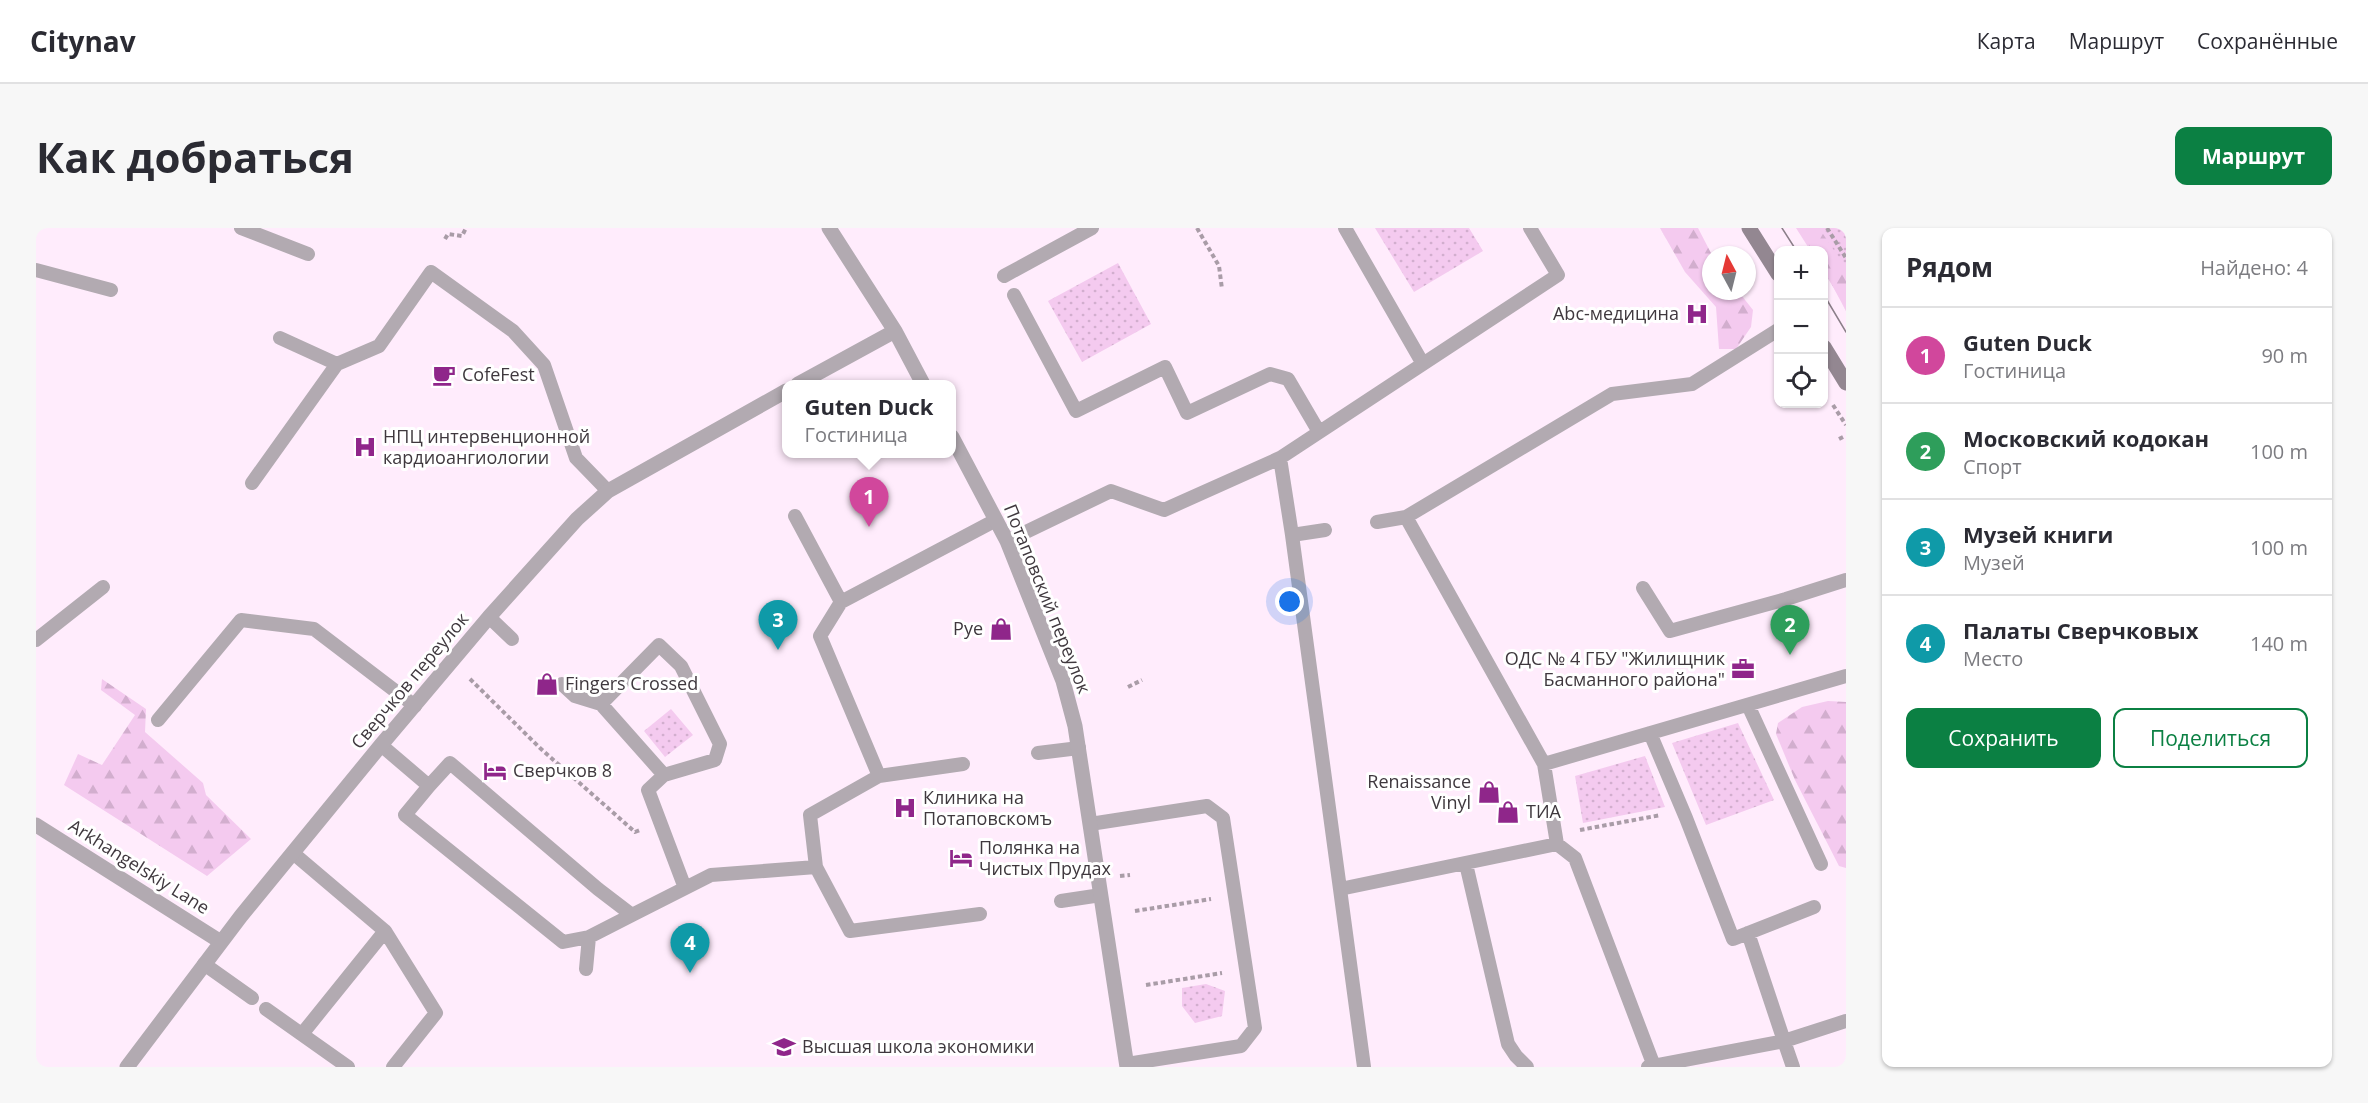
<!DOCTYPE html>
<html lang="ru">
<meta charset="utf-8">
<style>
:root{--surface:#fff;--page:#f7f7f7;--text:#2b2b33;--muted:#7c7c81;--line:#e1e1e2;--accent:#0b8043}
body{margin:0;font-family:"Open Sans",sans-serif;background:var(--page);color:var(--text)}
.controls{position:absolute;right:18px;top:18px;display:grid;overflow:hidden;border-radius:12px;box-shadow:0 2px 4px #0004}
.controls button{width:54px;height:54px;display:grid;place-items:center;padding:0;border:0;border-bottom:2px solid var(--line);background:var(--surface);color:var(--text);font:30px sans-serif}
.compass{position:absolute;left:1666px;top:18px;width:54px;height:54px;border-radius:50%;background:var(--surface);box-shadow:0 2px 4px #0004;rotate:353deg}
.you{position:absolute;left:1254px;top:374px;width:21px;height:21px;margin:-15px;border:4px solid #fff;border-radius:50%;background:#1a73e8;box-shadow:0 0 0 9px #1a73e833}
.badge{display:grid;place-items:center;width:39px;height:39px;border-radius:50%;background:var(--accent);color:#fff;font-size:20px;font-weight:700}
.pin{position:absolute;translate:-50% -50px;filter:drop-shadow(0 2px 3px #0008)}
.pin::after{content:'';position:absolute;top:32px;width:21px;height:18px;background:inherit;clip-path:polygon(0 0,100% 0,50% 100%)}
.popup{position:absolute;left:746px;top:152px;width:174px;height:78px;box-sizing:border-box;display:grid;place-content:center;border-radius:12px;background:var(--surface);filter:drop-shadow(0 2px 4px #0005);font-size:20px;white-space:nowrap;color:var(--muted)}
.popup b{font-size:22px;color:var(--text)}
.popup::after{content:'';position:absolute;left:50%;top:100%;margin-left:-12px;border:12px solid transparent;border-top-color:var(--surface)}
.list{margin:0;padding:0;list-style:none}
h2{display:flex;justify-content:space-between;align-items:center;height:78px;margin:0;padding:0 24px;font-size:26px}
h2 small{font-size:20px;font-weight:400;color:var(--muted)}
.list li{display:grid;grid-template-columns:39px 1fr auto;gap:18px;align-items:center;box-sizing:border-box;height:96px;padding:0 24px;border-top:2px solid var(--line)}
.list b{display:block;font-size:22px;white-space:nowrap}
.list p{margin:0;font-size:20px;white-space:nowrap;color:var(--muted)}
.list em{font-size:20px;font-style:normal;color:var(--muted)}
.actions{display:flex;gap:12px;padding:18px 24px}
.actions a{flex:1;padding:14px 0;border:2px solid var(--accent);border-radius:12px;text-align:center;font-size:21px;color:var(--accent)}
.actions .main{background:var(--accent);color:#fff}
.icon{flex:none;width:33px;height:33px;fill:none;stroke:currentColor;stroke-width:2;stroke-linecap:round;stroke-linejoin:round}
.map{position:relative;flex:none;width:1810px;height:839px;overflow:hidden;border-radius:12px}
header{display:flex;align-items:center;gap:36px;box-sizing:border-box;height:84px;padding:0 30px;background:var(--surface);border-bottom:2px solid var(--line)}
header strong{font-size:28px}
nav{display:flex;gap:33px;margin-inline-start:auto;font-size:21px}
.intro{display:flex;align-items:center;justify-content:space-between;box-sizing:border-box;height:144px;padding:0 36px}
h1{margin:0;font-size:42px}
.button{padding:15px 27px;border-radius:12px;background:var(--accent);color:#fff;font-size:21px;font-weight:700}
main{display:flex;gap:36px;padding:0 36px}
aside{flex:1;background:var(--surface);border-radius:12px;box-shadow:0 2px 4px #0004}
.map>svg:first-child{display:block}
.grass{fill:url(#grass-dots)}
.forest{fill:url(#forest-firs)}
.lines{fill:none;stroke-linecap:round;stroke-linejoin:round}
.path{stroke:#a99ca7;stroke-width:4;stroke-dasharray:4.5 3;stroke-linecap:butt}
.lane{stroke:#b2aab1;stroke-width:14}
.street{stroke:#b2aab1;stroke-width:15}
.secondary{stroke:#938791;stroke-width:15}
.tram{stroke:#8b7f89;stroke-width:1.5}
.labels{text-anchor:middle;stroke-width:6;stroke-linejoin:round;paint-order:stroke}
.poi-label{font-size:18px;fill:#3f383e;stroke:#fff;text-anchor:start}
.street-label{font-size:18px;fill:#3f383e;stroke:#fff}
</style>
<header>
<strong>Citynav</strong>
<nav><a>Карта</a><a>Маршрут</a><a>Сохранённые</a></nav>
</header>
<div class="intro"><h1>Как добраться</h1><a class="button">Маршрут</a></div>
<main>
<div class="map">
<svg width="1810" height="839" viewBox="0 0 1810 839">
<defs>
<pattern id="grass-dots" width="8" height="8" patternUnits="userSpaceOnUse" patternTransform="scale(1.5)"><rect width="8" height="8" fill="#f4caef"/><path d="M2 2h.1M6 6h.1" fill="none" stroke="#d2aece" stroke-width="1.8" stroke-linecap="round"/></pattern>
<pattern id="forest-firs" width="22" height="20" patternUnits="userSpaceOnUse" patternTransform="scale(1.5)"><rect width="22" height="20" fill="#f4caef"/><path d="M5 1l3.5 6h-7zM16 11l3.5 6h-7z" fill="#d2aece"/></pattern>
</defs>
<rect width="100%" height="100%" fill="#ffecfc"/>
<path class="grass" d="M1339,0H1433L1447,23L1378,64Z
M1760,0H1810V80L1788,44V22H1774Z
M1082,35L1115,96L1046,134L1012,73Z
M635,481L657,507L629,529L608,503Z
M1702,495L1738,572L1670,597L1636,515Z
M1609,528L1629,579L1547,595L1539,548Z
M1170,756L1189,763L1186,788L1159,795L1146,778V760Z"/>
<path class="forest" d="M1624,0H1662L1676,27L1675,63H1702L1717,82L1715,99L1700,121H1683L1680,79L1649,44Z
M1762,0H1783L1810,40V83L1788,42V22H1776Z
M66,451L110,481L109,504L167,555L170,567L215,611L171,648L28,557L42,526L66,537L99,487L65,462Z
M1792,473L1810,474V640L1803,638L1759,552L1740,506L1742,495L1766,479Z"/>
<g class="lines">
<path class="path" d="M1161,0L1183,38L1186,61
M1791,0L1810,30
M409,11L412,6L426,8L430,0
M1797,177L1810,197
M1803,211L1809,208
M434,451L504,520L599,604L604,602
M1092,459L1106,452
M1544,602L1625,587
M1084,648L1094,647
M1099,683L1175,671
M1110,757L1186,745"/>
<path class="lane" d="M205,0L272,26
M1309,0L1387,136
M0,42L75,62
M968,48L1056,0
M978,67L1040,183L1129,139L1151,185L1234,146L1252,151L1283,204
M244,110L301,136
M1244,230L1256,307L1289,302
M216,255L301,136L343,118L395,44L477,103L508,137L540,230L572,263
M759,288L805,374L784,408L843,548
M1341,294L1370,289L1576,166L1656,156L1742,102
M1256,307L1304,661L1521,616L1508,536L1370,289
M971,313L1075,263L1128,282L1244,230L1522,47L1494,0
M1607,360L1634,403L1750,371L1810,352
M805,374L960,292
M453,389L476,411
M0,412L67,359
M526,456L539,468L565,476L628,547
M565,476L623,417L645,438L684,516L679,532L628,547L612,562L649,660
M1712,477L1785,636
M122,492L205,392L278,401L379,478
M1614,505L1650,590L1697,711L1778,679
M345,517L393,558L414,535L562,661L596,687L675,647L780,639L774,587L843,548L927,536
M1002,525L1043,520
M1508,536L1810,448
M393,558L369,587L527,714L553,709
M1054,596L1171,578L1187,590L1219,800L1205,818L1091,836
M1521,616L1539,630L1618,838
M257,625L349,703L266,806
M1430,636L1472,816L1480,828L1491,839
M780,639L814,703L944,686
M1304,661L1328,839
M1025,673L1065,667
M349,703L400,785L357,839
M1712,705L1748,813L1810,793
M168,736L216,770
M550,741L553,709L596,687
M230,781L312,839
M1612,839L1748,813L1757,839"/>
<path class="street" d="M793,0L859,103L887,156
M762,156L859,103
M916,209L971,313L1027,453L1039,498L1091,839
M0,597L185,714
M91,839L205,688L345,517L453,389L541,291L572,263L750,163"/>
<path class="secondary" d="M1713,0L1742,46
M1788,119L1810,155"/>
<path class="tram" d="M1746,0L1760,22
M1788,67L1810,104"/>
</g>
<defs>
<g id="hospital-bare" transform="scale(1.8)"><path d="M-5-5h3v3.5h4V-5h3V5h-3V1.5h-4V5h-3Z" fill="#8f268a" stroke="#fff" stroke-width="2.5" paint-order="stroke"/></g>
<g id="cafe-bare" transform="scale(1.8)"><path d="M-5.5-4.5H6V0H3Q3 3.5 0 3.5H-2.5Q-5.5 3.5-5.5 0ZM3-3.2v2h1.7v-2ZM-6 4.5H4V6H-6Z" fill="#8f268a" stroke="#fff" stroke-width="2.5" paint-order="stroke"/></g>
<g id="shop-bare" transform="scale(1.8)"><path d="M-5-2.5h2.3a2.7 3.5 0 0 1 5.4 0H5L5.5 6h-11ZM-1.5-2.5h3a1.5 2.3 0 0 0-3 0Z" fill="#8f268a" stroke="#fff" stroke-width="2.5" paint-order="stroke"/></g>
<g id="office-bare" transform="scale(1.8)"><path d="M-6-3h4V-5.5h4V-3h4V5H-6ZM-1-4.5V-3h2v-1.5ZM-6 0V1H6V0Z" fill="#8f268a" stroke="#fff" stroke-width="2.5" paint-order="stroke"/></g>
<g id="hotel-bare" transform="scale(1.8)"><path d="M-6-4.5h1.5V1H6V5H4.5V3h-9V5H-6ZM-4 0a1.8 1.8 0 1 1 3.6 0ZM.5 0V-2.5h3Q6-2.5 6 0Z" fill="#8f268a" stroke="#fff" stroke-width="2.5" paint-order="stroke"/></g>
<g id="university-bare" transform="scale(1.8)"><path d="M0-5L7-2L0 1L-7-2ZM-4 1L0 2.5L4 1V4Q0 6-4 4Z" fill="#8f268a" stroke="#fff" stroke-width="2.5" paint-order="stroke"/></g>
</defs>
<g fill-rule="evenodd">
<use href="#hospital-bare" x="1661" y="86"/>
<use href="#cafe-bare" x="408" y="147"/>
<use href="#hospital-bare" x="329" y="219"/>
<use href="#shop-bare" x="965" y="401"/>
<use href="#office-bare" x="1707" y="441"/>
<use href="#shop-bare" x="511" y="456"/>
<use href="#hotel-bare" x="459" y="543"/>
<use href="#shop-bare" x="1453" y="564"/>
<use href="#hospital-bare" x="869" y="580"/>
<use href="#shop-bare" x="1472" y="584"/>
<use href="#hotel-bare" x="925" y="630"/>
<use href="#university-bare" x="748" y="819"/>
</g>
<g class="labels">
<g class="poi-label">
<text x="1643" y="92" text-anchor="end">Abc-медицина</text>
<text x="426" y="153">CofeFest</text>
<text x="347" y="215">НПЦ интервенционной<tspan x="347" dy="21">кардиоангиологии</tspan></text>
<text x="947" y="407" text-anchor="end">Pye</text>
<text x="1689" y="437" text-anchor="end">ОДС № 4 ГБУ "Жилищник<tspan x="1689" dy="21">Басманного района"</tspan></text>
<text x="529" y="462">Fingers Crossed</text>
<text x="477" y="549">Сверчков 8</text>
<text x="1435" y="560" text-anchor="end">Renaissance<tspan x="1435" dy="21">Vinyl</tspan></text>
<text x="887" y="576">Клиника на<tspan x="887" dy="21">Потаповскомъ</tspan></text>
<text x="1490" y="590">ТИА</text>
<text x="943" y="626">Полянка на<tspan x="943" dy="21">Чистых Прудах</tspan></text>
<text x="766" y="825">Высшая школа экономики</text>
</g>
<g class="street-label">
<text transform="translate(1011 371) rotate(68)" y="6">Потаповский переулок</text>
<text transform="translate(374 453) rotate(-50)" y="6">Сверчков переулок</text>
<text transform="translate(103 639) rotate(32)" y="6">Arkhangelskiy Lane</text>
</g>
</g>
</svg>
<div class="controls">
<button>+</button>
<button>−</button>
<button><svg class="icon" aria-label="locate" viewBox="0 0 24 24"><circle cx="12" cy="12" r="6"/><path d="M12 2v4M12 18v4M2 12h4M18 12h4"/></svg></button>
</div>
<svg class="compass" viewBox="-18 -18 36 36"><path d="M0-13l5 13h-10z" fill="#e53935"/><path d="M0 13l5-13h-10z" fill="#7c7c81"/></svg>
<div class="you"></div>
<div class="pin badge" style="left:833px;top:299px;background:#d1479c">1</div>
<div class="popup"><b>Guten Duck</b>Гостиница</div>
<div class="pin badge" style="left:1754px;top:427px;background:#2e9e5b">2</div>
<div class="pin badge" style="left:742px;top:422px;background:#0f9aa8">3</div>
<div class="pin badge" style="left:654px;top:745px;background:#0f9aa8">4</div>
</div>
<aside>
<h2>Рядом<small>Найдено: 4</small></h2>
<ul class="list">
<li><span class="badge" style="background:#d1479c">1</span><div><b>Guten Duck</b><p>Гостиница</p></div><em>90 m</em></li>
<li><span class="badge" style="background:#2e9e5b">2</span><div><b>Московский кодокан</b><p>Спорт</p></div><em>100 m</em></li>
<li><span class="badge" style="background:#0f9aa8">3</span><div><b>Музей книги</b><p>Музей</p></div><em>100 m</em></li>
<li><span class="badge" style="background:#0f9aa8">4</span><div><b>Палаты Сверчковых</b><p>Место</p></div><em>140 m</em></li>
</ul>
<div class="actions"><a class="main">Сохранить</a><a>Поделиться</a></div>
</aside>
</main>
